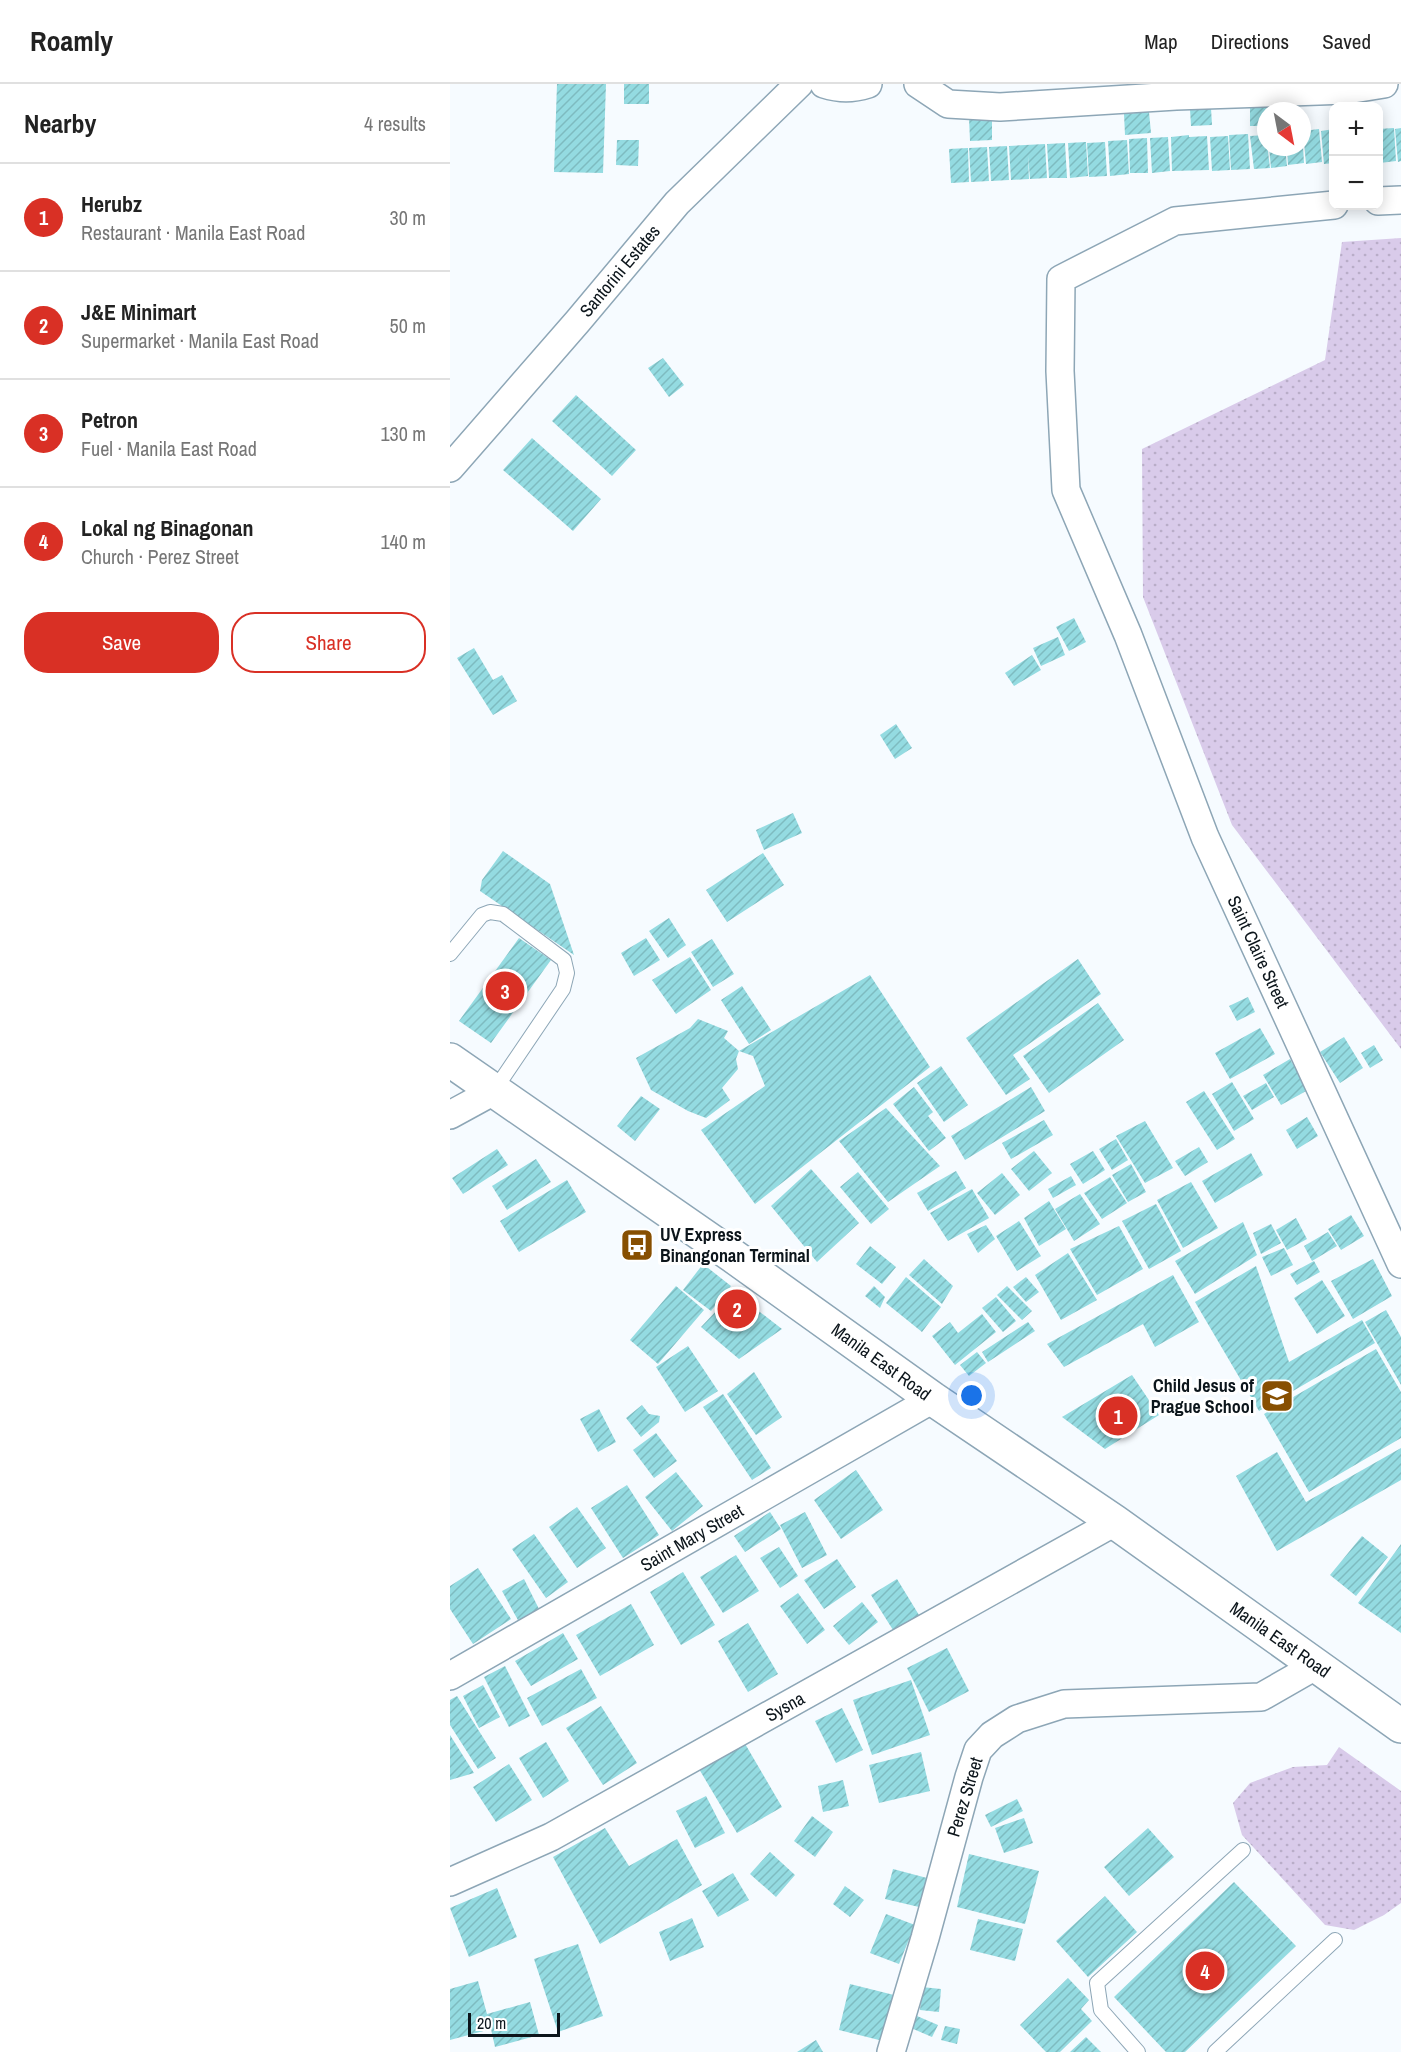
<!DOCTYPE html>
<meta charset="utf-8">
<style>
:root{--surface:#fff;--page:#f2f2f2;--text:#222;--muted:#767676;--line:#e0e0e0;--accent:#d93025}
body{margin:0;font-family:"Archivo Narrow",sans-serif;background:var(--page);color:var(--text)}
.controls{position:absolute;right:18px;top:18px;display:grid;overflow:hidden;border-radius:12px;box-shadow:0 3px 15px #0003}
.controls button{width:54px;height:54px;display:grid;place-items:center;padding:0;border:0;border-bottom:2px solid var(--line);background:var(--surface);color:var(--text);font:30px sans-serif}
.compass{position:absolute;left:807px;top:18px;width:54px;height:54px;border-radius:50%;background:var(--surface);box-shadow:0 3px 15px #0003;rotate:148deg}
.scale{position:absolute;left:18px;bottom:15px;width:92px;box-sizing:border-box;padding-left:6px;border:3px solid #0c151b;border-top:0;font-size:16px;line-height:21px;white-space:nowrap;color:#0c151b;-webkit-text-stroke:4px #fff;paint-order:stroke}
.you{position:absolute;left:522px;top:1312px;width:21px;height:21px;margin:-15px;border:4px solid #fff;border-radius:50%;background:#1a73e8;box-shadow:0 0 0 9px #1a73e833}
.badge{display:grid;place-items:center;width:39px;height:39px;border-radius:50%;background:var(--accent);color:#fff;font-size:20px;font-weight:700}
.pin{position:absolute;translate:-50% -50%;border:3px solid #fff;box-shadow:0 2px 6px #0006}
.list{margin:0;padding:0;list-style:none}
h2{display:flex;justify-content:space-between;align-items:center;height:78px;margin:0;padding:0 24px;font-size:26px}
h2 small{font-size:20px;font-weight:400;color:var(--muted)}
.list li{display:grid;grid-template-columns:39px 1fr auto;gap:18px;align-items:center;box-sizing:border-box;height:108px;padding:0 24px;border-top:2px solid var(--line)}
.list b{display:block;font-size:22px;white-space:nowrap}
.list p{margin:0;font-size:20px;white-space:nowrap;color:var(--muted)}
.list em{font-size:20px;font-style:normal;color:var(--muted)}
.actions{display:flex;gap:12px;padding:18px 24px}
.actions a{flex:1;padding:14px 0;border:2px solid var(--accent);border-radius:24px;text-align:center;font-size:21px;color:var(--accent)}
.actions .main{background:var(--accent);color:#fff}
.map{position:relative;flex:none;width:951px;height:1968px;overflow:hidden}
header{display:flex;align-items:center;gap:36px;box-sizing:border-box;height:84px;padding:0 30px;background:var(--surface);border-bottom:2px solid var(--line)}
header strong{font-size:28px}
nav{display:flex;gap:33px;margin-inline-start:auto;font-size:21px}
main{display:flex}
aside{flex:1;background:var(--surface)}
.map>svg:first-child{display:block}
.green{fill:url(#green-dots)}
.building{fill:url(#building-hatch)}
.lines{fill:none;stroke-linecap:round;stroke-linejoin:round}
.lane-casing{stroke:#8da6b6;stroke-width:16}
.street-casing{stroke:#8da6b6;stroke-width:30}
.secondary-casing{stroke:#8da6b6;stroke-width:36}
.lane{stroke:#fff;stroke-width:14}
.street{stroke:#fff;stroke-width:27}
.secondary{stroke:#fff;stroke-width:33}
.labels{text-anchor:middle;stroke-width:6;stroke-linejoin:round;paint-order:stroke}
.street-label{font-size:18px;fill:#0c151b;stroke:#fff}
.poi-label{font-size:18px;font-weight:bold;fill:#0c151b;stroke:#fff;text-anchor:start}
</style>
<header>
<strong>Roamly</strong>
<nav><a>Map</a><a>Directions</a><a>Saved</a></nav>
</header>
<main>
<aside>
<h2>Nearby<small>4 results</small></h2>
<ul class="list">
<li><span class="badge">1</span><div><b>Herubz</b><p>Restaurant · Manila East Road</p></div><em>30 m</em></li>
<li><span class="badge">2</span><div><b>J&amp;E Minimart</b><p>Supermarket · Manila East Road</p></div><em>50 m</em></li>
<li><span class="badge">3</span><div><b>Petron</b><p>Fuel · Manila East Road</p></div><em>130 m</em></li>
<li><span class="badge">4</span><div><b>Lokal ng Binagonan</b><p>Church · Perez Street</p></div><em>140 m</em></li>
</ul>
<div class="actions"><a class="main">Save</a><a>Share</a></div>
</aside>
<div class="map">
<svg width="951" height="1968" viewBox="0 0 951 1968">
<defs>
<pattern id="green-dots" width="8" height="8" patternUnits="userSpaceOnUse" patternTransform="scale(1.5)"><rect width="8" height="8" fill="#d9cbea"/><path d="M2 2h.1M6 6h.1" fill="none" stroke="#b9adc8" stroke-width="1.8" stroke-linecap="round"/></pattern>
<pattern id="building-hatch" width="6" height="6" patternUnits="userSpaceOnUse" patternTransform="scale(1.5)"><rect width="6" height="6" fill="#94dbe1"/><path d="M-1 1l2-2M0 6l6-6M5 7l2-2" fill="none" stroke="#7ebbc0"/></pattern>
</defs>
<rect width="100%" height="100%" fill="#f6fbff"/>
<path class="green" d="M951,154V965L782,741L693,513L692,365L875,276L892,158Z
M889,1663L951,1707V1819L934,1831L904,1846L875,1841L792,1751L783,1719L800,1699L843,1683L877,1681Z"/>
<path class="building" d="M107,0H156L153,89L104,88Z
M174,0H199V20H174Z
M817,22L816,42H800V23Z
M761,24L762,41L741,42L740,25Z
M699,28L701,49L675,51L674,30Z
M542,33V56L520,57L519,34Z
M944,44L946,77L930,79L928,45Z
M951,44V77L948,78L945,45Z
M869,45L872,78L856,80L853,47Z
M884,45V79L874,80L871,47Z
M798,50L800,85L781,86L779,51Z
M739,51V53L757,52L759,86L722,87L721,53Z
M816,51L820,84L804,85L800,52Z
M778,52L780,86L762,87L760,53Z
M718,53L720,87L702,89L700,54Z
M697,54L698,89H680L679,55Z
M167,56H189L188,82L166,81Z
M677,56L679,90L660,92L658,57Z
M636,58L638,92L620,94L618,59Z
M655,58L657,92L639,93L637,59Z
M615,59L617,94H599L597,60Z
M595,60L597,94L580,95L578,72L579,95L561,96L559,62Z
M557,62L559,96L541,97L539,63Z
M537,63L539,97L521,98L519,64Z
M819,63H835L837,82L821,84Z
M837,63H853L854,79L838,81Z
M518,64L519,98L501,99L499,65Z
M213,274L234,301L219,313L198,284Z
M126,311L186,366L162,392L102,337Z
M82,354L151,415L123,447L53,386Z
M624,534L636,558L619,567L606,543Z
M608,553L615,571L591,582L583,564Z
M24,564L43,596L52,591L67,617L43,631L7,574Z
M582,571L591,586L564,602L555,589Z
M446,640L462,664L445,675L430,651Z
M343,729L352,749L314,766L306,746Z
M53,767L100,800L124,871L30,807L32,796Z
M313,769L334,801L277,838L256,806Z
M219,834L236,861L218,874L199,847Z
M69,854L101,876L41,959L9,937Z
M196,854L210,876L184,892L171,869Z
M262,855L284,890L263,903L241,868Z
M240,873L261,906L226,930L202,896Z
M628,875L651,910L563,971L580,995L556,1011L516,954Z
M420,891L480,983L305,1120L251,1046L315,1002L303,972L289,967Z
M292,902L321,946L299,960L271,916Z
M798,913L805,928L787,937L779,922Z
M648,919L674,956L599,1009L573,972Z
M248,935L278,947L274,954L289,967L286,975L288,985L272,1004L280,1016L256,1034L238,1027L201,1006L186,974L240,944Z
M810,944L825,970L780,995L765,969Z
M894,953L913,984L890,999L870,968Z
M924,961L933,976L920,984L911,969Z
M840,975L858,1006L831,1021L813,991Z
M491,982L518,1021L494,1038L467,999Z
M782,998L804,1035L784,1047L762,1010Z
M816,999L824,1013L802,1026L793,1012Z
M464,1003L483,1028L478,1032L496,1054L479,1067L443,1020Z
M581,1003L595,1027L515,1076L501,1052Z
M754,1007L785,1055L767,1066L736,1018Z
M191,1012L210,1025L185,1057L167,1042Z
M436,1024L490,1082L438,1118L389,1057Z
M857,1033L868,1052L847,1065L836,1046Z
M594,1036L603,1051L561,1075L552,1059Z
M695,1037L723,1084L695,1099L666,1052Z
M666,1055L678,1076L662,1086L649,1065Z
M749,1063L758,1078L735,1092L725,1077Z
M47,1065L58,1081L13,1110L2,1094Z
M584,1067L602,1089L579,1107L561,1085Z
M643,1067L655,1086L633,1100L620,1080Z
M801,1069L813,1091L765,1119L752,1097Z
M86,1075L101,1098L57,1126L42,1102Z
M681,1080L696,1108L678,1118L662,1091Z
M361,1085L409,1139L367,1178L321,1122Z
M506,1087L516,1104L478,1127L467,1109Z
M408,1088L439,1125L421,1140L390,1103Z
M552,1089L570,1111L545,1131L527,1109Z
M621,1092L626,1101L603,1114L598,1105Z
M660,1093L677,1119L652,1135L634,1109Z
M117,1096L136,1128L69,1168L50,1137Z
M741,1098L768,1144L733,1164L707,1116Z
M522,1105L539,1134L498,1157L480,1129Z
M630,1110L650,1140L624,1157L605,1125Z
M599,1117L616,1145L589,1162L574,1134Z
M706,1120L731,1167L699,1185L672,1137Z
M901,1131L914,1152L891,1166L878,1145Z
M846,1134L857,1155L837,1166L826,1146Z
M569,1137L591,1172L567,1187L546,1152Z
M793,1138L807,1171L745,1210L725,1177Z
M821,1140L831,1159L811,1170L803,1149Z
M536,1141L545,1155L528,1169L517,1150Z
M669,1142L693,1185L647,1211L620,1165Z
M878,1148L887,1162L862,1177L854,1162Z
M420,1162L446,1183L432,1200L406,1180Z
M834,1164L843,1181L821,1192L812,1173Z
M618,1169L647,1216L611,1236L585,1191Z
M474,1175L503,1202L492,1220L459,1191Z
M923,1175L942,1212L903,1235L881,1197Z
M864,1177L870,1188L847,1201L840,1190Z
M253,1180L281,1202L261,1227L233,1206Z
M806,1182L839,1278L912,1236L925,1259L809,1327L745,1218Z
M723,1191L749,1238L705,1263L693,1240L614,1283L597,1260Z
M456,1193L491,1223L472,1248L436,1219Z
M576,1193L589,1208L576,1218L563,1203Z
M872,1196L895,1232L867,1250L844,1214Z
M226,1202L254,1226L208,1280L180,1256Z
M424,1202L435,1213L430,1224L415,1212Z
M557,1202L582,1227L572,1236L547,1211Z
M284,1208L332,1245L289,1275L251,1243Z
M546,1213L566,1237L553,1248L532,1224Z
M936,1226L951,1253V1301L915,1238Z
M532,1230L546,1248L505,1281L482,1252L500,1238L508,1249Z
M578,1238L585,1247L538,1278L532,1268Z
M238,1262L268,1307L235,1328L206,1283Z
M926,1265L951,1308V1354L859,1408L814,1330Z
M527,1268L536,1279L519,1292L510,1281Z
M304,1288L332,1333L306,1351L277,1310Z
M682,1291L709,1331L655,1365L612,1333Z
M273,1310L321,1384L302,1396L253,1323Z
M192,1321L199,1330L210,1332L209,1338L191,1353L176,1334Z
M149,1325L166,1358L148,1368L130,1335Z
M206,1349L227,1377L204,1394L183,1366Z
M951,1364V1396L827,1467L786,1392L827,1368L856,1418Z
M406,1386L433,1426L391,1455L364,1416Z
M226,1388L253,1422L222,1447L195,1413Z
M177,1401L209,1451L173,1474L141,1424Z
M127,1423L156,1464L127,1484L99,1443Z
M320,1428L331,1445L295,1468L284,1452Z
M355,1428L377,1471L352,1484L330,1441Z
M84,1450L118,1498L96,1514L62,1465Z
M912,1452L938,1473L906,1512L880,1491Z
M951,1460V1549L908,1519Z
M329,1463L348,1492L330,1504L310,1474Z
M286,1471L309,1507L273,1529L250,1493Z
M387,1475L406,1503L374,1525L354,1496Z
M28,1484L61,1535L23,1560L0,1525V1502Z
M233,1488L265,1541L231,1561L200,1508Z
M74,1495L90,1527L69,1538L52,1507Z
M447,1495L469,1531L443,1546L421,1511Z
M348,1509L375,1546L357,1560L330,1522Z
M412,1518L428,1538L399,1561L383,1542Z
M181,1520L204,1561L150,1592L126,1551Z
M298,1539L328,1590L298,1608L268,1557Z
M113,1549L128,1575L81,1602L65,1577Z
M497,1564L519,1607L479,1628L457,1584Z
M55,1582L80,1632L59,1643L34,1593Z
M131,1585L147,1614L92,1642L77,1614Z
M461,1596L480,1651L422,1671L403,1616Z
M33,1601L50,1633L29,1644L13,1612Z
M7,1612L46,1674L28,1685L0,1641V1616Z
M151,1622L187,1679L153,1701L116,1644Z
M392,1624L413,1666L386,1679L365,1637Z
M0,1651L24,1689L0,1696Z
M96,1658L119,1697L93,1714L69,1674Z
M294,1658L332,1723L287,1749L249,1685Z
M471,1668L480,1707L429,1719L419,1681Z
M59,1680L82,1716L46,1738L23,1703Z
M393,1696L399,1722L373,1728L368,1702Z
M256,1712L275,1749L245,1764L226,1727Z
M567,1715L573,1727L541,1743L535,1731Z
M362,1732L383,1748L365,1773L344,1757Z
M574,1734L583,1759L554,1769L545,1744Z
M155,1744L179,1782L227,1755L252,1801L150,1860L103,1773Z
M698,1744L724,1773L679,1812L654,1783Z
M320,1768L345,1791L326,1813L300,1790Z
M519,1770L589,1787L575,1840L507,1823Z
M443,1785L477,1794L469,1823L435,1815Z
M283,1789L299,1816L268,1833L252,1807Z
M784,1798L846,1862L735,1968H716L664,1913Z
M395,1802L414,1816L400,1833L383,1820Z
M47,1804L67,1853L19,1873L0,1824Z
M655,1812L687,1848L638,1893L606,1857Z
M436,1830L465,1841L449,1880L420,1869Z
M242,1834L254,1863L220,1877L209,1848Z
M528,1835L573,1845L565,1877L520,1866Z
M128,1860L153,1932L108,1948L84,1875Z
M618,1894L639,1916L631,1925L642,1937L610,1968H596L570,1941Z
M28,1897L37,1930L80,1918L89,1951L45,1963L41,1945L0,1956V1905Z
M400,1900L444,1911L433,1957L389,1946Z
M472,1903L491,1905L489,1928L470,1926Z
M467,1932L488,1941L482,1953L461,1944Z
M495,1942L510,1945L507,1960L491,1956Z
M636,1953L651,1968H620Z
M366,1956L373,1968H347Z"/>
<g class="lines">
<g class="lane-casing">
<path id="lane" d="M0,870L32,831L40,828L53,830L114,876L117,889L113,905L44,1007
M688,1968L651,1926L647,1899L793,1766
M765,1968L885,1856"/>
</g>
<g class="street-casing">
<path id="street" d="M374,0C390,5 402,5 418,0
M468,0L498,20L550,23L726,12L897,6L934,0
M928,117L951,116
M884,121L725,137L611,195L610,287L616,406L678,551L755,753L951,1180
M0,384L128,237L227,119L349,0
M0,1031L44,1007
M0,1592L483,1315
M0,1798L101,1753L665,1438
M441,1968L475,1854L519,1693L528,1666L542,1651L567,1635L614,1620L811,1613L867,1581"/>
</g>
<g class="secondary-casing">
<path id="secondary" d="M0,976L283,1172L483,1315L665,1438L951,1642"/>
</g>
<use href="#lane" class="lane"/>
<use href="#street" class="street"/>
<use href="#secondary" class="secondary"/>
</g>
<defs>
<g id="bus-square" transform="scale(1.725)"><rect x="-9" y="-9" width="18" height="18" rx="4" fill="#874f01" stroke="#fff"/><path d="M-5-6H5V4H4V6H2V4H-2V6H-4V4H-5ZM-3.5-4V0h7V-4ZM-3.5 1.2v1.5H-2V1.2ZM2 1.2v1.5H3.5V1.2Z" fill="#fff"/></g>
<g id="school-square" transform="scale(1.725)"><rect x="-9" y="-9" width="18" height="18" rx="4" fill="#874f01" stroke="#fff"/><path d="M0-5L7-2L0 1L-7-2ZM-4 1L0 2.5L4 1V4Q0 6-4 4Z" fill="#fff"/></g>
</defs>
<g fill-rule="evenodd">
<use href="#bus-square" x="187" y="1161"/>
<use href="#school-square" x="827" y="1312"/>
</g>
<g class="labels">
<g class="street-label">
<text transform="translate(170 187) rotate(-50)" y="6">Santorini Estates</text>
<text transform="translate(808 868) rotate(65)" y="6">Saint Claire Street</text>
<text transform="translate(431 1278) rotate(36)" y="6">Manila East Road</text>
<text transform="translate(242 1454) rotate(-30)" y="6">Saint Mary Street</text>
<text transform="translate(830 1556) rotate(35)" y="6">Manila East Road</text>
<text transform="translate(335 1623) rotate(-29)" y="6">Sysna</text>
<text transform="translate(515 1713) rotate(-73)" y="6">Perez Street</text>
</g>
<g class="poi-label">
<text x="210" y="1157">UV Express<tspan x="210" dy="21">Binangonan Terminal</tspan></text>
<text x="804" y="1308" text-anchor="end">Child Jesus of<tspan x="804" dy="21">Prague School</tspan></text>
</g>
</g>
</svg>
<div class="controls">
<button>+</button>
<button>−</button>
</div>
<svg class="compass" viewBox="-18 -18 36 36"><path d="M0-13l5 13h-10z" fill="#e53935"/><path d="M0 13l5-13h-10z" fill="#767676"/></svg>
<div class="scale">20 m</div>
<div class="you"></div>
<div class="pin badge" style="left:668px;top:1332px">1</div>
<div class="pin badge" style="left:287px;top:1225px">2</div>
<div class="pin badge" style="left:55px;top:907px">3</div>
<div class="pin badge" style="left:755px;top:1887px">4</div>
</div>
</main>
